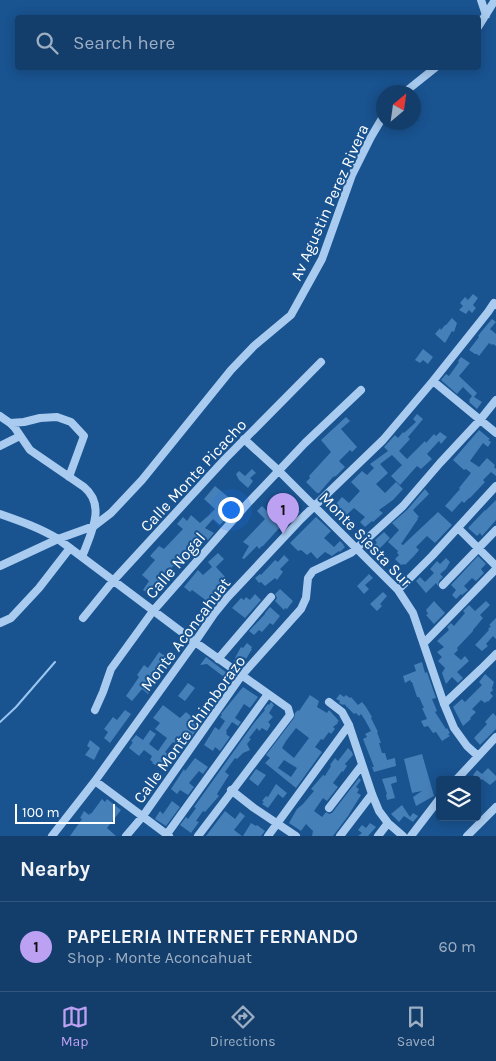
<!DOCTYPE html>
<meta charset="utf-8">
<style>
:root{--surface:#133e6c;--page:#1c4572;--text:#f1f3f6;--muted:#9daec2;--line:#32577f;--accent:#bca0f2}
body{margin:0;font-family:Karla,sans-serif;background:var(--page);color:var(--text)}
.controls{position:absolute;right:15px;bottom:15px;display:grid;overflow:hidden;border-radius:5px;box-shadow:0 2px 12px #0003}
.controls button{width:45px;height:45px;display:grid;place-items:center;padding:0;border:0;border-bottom:1px solid var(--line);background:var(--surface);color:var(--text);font:25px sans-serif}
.compass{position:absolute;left:376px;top:85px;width:45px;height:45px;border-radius:50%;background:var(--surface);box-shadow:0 2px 12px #0003;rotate:29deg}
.scale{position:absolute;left:15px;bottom:12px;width:100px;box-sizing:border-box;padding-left:5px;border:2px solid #fff;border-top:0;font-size:14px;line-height:18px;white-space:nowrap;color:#fff;-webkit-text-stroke:4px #195390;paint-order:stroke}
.you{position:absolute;left:230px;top:509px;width:18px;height:18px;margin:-12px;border:4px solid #fff;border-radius:50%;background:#1a73e8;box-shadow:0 0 0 8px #1a73e833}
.badge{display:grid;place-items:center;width:32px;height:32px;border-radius:50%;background:var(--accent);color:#111;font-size:16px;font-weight:700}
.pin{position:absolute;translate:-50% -41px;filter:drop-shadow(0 1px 2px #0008)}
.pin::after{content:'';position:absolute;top:26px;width:18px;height:15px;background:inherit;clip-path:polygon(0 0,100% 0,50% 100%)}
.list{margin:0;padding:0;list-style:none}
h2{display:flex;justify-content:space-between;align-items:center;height:65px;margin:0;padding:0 20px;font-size:21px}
h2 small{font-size:16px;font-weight:400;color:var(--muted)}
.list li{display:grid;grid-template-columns:32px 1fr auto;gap:15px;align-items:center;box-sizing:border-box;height:90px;padding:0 20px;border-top:1px solid var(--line)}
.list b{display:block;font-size:19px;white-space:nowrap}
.list p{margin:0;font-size:16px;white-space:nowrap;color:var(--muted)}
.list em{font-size:16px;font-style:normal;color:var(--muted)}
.icon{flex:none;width:28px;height:28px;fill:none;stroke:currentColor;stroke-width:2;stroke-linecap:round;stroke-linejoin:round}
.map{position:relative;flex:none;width:496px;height:836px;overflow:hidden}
.search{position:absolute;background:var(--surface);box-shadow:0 2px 12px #0003;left:15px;right:15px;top:15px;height:55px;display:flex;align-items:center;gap:12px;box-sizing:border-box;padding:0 18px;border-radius:5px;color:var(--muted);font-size:19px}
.sheet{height:155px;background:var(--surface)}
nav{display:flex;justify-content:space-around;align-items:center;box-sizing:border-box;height:70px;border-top:1px solid var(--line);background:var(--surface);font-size:14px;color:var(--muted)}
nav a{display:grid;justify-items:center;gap:2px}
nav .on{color:var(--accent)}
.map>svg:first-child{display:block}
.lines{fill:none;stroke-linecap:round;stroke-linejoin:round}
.stream{stroke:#9ac7f1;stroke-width:2}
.building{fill:#4680b9;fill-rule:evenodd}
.minor{stroke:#a8cbef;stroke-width:8}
.labels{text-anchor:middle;stroke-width:4;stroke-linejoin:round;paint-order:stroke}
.street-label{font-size:16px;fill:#fff;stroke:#195390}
</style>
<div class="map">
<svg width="496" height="836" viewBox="0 0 496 836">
<rect width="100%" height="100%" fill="#195390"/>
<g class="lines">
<path class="stream" d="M0,722L16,707L55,662"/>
</g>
<path class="building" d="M473,294L478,298L473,305L476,308L472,313L469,310L466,314L459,310L463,306L460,303L465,297L468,300Z
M452,318L457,323L454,332L452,331L445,343L435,334L440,328L441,330L445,325H446Z
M492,319L496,322L490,329L496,334V346L493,344L492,345L489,343L479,356L477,354H475L469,350L479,337L478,336L481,332Z
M423,349L433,357L428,364L423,360L420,363L415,360Z
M461,357L470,363L459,376L477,393L474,397L482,402L477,409L469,402L470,401L469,400L472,396L463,387L457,394L441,380L446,374L449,376L459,362L458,361Z
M417,414L423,419L408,437L410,439L399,451L407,459L425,441L426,443L434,434L436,436L440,432L447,437L441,444L439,441L427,454L432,459L421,469L417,466L400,485L391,476L402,465L392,455L380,464L388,473L376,484L385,493L396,482L403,489L393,500L379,510L383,513L373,522L372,521L365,527L360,522L365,517L354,508L341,520L335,514L341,509L336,504L342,497L349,503L360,491L351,482L362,471L367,475L374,468L370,464L388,451L384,447L395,435L398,438L403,432L404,433L416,422L413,419Z
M346,417L350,421L341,429L357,447L352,452L350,450L339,461L345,467L336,476L333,477L319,493H317L306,482L310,478L309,476L331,452L321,440Z
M479,430L490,439L488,440L491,442L488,447L483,443L470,461L479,467L487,458L495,465L494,467L496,469V476L491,472L483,480L485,482L470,498H469L464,503L462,501L452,512L445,506L460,489L459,488L471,473L466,469L464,470L453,460Z
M252,469L256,473L250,478L253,481L248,488L239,480L236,474L239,471L245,476Z
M215,486L233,501L225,510L230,514L220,525L213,519L205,528L214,533L208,540L204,537L187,557L184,555L171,568L170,567L161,577L163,579L155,587L153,585L148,593L143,590L149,581L142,575L155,560L150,556L159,546L164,549L183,529L177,524L183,517L187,521L191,515L200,523L208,516L215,509L204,499Z
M425,489L429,494L413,510L419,517L417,518L418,519L401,544L403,545L438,512L452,525L435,543L427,536L416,547L419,550L414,556L405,565L404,564L401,565L395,559L399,555L397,553L398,551L388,542L399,530L392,523L407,510Z
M496,500V520L482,536L480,533L477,536L468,528L485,510V511Z
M291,503L300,512L294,518L291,515L263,546H262L259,549L257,546L244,559L242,558L249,546L243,542L265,519L257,511L262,506L270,514L280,504L285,509Z
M316,517L331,531L324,538L334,547L340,541L344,545H343L345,547L340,552L339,551L332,556L325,552L317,559L311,552L307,555L301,550L298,551L290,543Z
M384,532L390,538L376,552L372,547L377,543L375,540Z
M218,553L224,559L216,567L226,578L221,583L227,587L213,603L208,599L207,601L192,590L190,592L184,587L198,570L203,575L212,567L208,562Z
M284,555L289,560L280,569L283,572L277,580L275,578L265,586L261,582L259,583L255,578L260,574L261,575L275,560L278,562Z
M478,556L486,564L481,569L484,573L476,581L472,578L464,586L468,590L462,595L461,594L456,599L452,595L456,590L451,585Z
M446,558L450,562L446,569L440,574L443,577L439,581L438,586L436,583L426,593L416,581L420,577L425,582L434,573L430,569L437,561L440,564Z
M369,574L373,578L365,585L369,589L364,594L357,586Z
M280,589L293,601L287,609L285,608L284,610L275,601L277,598L275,594Z
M383,592L387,596L381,603L380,604L382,606L377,611L370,604Z
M255,594L261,600L245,618L232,608L241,598L244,600L246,597L250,600Z
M434,601L445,613L434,624L426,615L428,614L426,610Z
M486,601L490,605L480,615L483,618L473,630V631L457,648L458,650L454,654L461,660L465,656L469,661L457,672L463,678L458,683L452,677L446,684L442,673L445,668L438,661L442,657L437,652L444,647L437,641L449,630L447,627L451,623L454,626L465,613L463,611L469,605L475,611Z
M270,607L280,616L273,625L270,623L262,632L259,630L254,635L249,631L265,614V613Z
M496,618V639L493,636L486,644L488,646L482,651L475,645L489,630L488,629L491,626L489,625Z
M247,643L252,647L251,649H252L246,659L244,657L243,658L238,664L234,661L236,658H235L241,647L243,648Z
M159,652L168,658L163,664V667L160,671H158L148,684L152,687L148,694L142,689L132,701L126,696L139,677L137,675L144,665L148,668Z
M206,657L227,673L224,677L207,664L200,665Z
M422,662L425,673L427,672L429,678L436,698L432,699L437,711L435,712L446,729L447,728L450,733L448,734L450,736L442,741L436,732L433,733L428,726L424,727L421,721L427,719L422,708H424L419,697H417L412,682H411L410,680L405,683L403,676L416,671L414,665Z
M485,674L494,682L492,688L493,690L490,693L493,696L488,702L487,701L485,703L481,700L472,709L476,712L470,718L471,719L463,726L453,707L462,699L465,702L482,685L479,682Z
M188,683L195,688L185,701L178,696Z
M243,687L258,697L250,708L244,704L235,718L241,722L238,726L232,722L226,731L227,732L226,734L230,737L220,751L215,747L213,751L204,745L215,727L219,730L225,721L220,717L222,715L221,714Z
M340,694L344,697L346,695L350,698L351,697L358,705L362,702L366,707L372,717L371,718L378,732H377L381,743H379L382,753H385L387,760L395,758L396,766L374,772L372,767H374L363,739L367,737L365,734L371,731L365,720L361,714L359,716L356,713L354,714L344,704L343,705L339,703L340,701L336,699Z
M310,695L319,701L317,707L327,713L329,710L339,721L337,722L338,723L333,727L335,729L331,734L329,732L323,740L321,739L315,747L322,752L296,788L265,763L270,758L266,755L294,718L295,713L298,710L299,711ZM296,728L309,738L294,758L282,748L286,741ZM284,760L297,768L291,777L278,768Z
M207,699L214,702L206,716L192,736L185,731L174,743L173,742L165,752L168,754L162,764L160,762L157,766L152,763L153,762L150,760L152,756L144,750L139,756L129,748L133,742L131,741L136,735L143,740L150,730L156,734L149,744L158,751L167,738L155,729L160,723L153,718L163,705L180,718L186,712L196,720L206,706L204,704Z
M271,702L274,705L269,713L273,717L268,722L270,724V726L267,731L262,728L259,731L257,728L249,738L251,739L247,744L250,750L243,753L237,759L235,758L225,772L229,775L217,794L219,796L205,812L203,811L196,821L199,822L191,833L180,825L186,817L188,819L196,808L194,807L254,723L265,710L264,709L268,704L269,705Z
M125,710L131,714L110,743L104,738L108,732L104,729L113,717L117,720Z
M493,713L496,716V729L480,745L474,738L487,724L485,722Z
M90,740L100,748L94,760L85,755L90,748L87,746Z
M348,748L352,752L353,755L345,764L347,766L343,772L342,771L333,783L338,787L327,801L323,798L314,811L322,817L326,812L329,814L332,813L359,778L361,780L356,787L359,789L357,793L361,795L348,816L333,836H312L313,831L306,824L301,831L289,823L297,809L303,804L314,791L311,789L323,775L325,776L331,766L330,765L335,758L338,761Z
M422,754L434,796L416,806L413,797L422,791L412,793L404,759Z
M195,758L208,767L203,774L199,771L189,783L194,787L188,795L180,790L177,794L171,789L184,769L185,771Z
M488,768L496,776V780L490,785L482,779L480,781L473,775L477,770L482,774Z
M256,769L266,775L258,786L249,779Z
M396,776L397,782L391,784L395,798L387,800L386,795L387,794L382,779Z
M276,784L287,793L283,798L278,794L268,808L262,804L264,802L262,801L266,796L268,797Z
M102,799L105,802L107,799L121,810L107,828L116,836H70L82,819L80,818L84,811L89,815L90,813L91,814Z
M172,801L180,807L166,826L155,819L156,817L160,811L163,814Z
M402,805L410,817L413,813L418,816L413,822L404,816L399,822L391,814Z
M225,811L235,819L240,812L245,816L234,830L242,836H206Z
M251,823L256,826L257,825L265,831L261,836H243Z
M370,823L376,827L368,836H358L362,833L358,830L362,825L366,828Z"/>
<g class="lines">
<path class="minor" d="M481,0L486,15
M478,27L495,0
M405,92L435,68
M433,381L496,433
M0,416L10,423L24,422L40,418L57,417L71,422L84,436L69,477
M10,423L15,428L30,450L84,487C107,506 90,535 82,557
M244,439L279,471L398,590L413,613L444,704L454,728L467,746L478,756
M0,446L20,436
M0,514C20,521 40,528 58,539L195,642L288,708L290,715L198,836
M458,528L496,566
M0,566L58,539L94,526L111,513L142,480L231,370L254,346L291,315L322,259L352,175L371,137L384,115
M443,585L496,530
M398,590L432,556L496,486
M83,618L113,581L225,459L321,362
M0,623L11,618L39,588L70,548
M424,643L496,569
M218,659L271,597
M329,702L342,712L349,725L372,794L379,811L388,823L403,836
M444,704L481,669L496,654
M95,710L103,692L111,669L153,611L248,503L305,443L361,390
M456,780L496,737
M95,781L169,836
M231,790L254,808L296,836
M329,808L362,765
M167,834L268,694
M52,836L95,781L195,642L214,614L227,598L301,519L383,440L433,381L488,312L494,303L496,305
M126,836L143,816L242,675L301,609L306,598L308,578L313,571L351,553L357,548L403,506L440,463L480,420L496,400
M268,836L349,725
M340,836L372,794
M378,836L388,823
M411,836L440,798
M467,836L496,807"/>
</g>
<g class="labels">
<g class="street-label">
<text transform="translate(329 202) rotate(-66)" y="6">Av Agustin Perez Rivera</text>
<text transform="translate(193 475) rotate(-47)" y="6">Calle Monte Picacho</text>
<text transform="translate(366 539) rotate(46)" y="6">Monte Siesta Sur</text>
<text transform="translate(175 565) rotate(-49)" y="6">Calle Nogal</text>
<text transform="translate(185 634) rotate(-53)" y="6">Monte Aconcahuat</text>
<text transform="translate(189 729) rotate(-54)" y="6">Calle Monte Chimborazo</text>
</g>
</g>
</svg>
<div class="controls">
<button><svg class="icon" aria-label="layers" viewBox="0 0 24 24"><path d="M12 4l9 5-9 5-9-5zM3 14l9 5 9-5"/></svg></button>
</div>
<svg class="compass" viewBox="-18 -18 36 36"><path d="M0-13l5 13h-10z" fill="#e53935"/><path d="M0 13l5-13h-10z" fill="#9daec2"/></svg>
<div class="scale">100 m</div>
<div class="you"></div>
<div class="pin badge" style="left:283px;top:534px">1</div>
<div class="search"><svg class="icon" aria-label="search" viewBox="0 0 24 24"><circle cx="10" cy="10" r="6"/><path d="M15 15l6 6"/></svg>Search here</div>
</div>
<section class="sheet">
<h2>Nearby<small></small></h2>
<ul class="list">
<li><span class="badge">1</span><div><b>PAPELERIA INTERNET FERNANDO</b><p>Shop · Monte Aconcahuat</p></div><em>60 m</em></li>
</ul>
</section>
<nav>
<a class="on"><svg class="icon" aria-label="map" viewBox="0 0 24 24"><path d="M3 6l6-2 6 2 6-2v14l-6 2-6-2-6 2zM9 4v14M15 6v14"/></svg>Map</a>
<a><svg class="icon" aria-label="directions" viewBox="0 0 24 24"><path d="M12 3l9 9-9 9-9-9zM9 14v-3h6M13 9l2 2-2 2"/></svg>Directions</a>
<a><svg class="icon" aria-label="saved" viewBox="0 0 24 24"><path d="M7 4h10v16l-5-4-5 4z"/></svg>Saved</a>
</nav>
